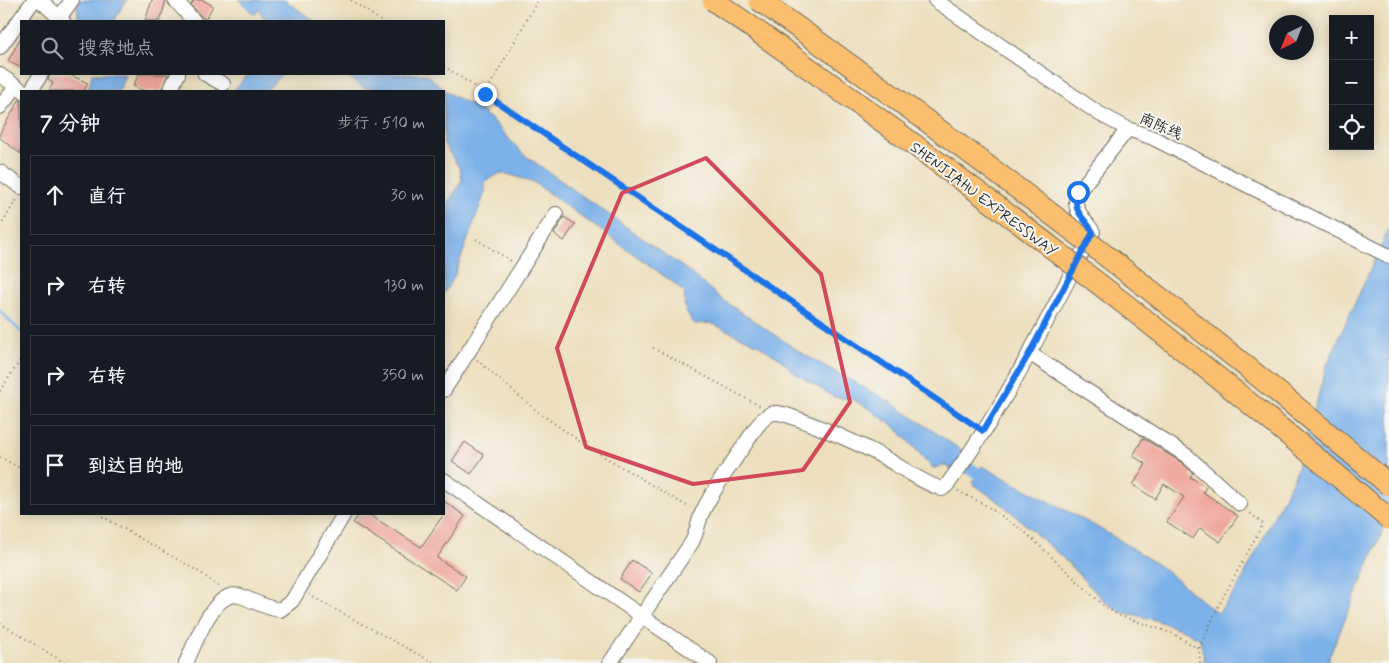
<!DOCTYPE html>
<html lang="zh">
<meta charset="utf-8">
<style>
:root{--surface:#171b24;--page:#20242c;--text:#f1f3f6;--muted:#9ea1a6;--line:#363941}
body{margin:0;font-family:Mynerve,"LXGW WenKai TC",sans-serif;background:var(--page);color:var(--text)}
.controls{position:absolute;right:15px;top:15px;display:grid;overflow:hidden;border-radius:0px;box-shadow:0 2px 12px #0003}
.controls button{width:45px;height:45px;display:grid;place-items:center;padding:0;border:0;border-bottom:1px solid var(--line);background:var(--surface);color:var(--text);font:25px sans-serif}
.compass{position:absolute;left:1269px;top:15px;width:45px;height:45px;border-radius:50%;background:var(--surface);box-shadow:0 2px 12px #0003;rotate:223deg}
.stop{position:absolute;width:15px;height:15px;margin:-11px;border:4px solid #1a73e8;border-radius:50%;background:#fff}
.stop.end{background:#1a73e8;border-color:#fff;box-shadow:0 1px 5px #0008}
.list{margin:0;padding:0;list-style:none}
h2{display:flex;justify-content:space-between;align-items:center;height:65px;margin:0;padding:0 20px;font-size:21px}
h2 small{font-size:16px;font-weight:400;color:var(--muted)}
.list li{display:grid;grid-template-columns:32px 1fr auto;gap:15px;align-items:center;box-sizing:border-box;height:80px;margin:0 10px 10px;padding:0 10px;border:1px solid var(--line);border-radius:0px}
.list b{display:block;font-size:19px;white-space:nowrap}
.list em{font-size:16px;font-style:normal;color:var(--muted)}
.icon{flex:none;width:28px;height:28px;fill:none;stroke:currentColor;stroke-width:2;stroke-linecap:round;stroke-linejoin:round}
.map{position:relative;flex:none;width:1389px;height:663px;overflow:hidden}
.search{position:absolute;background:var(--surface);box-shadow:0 2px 12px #0003;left:20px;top:20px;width:425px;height:55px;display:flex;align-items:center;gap:12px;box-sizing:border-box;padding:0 18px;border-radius:0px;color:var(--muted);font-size:19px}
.panel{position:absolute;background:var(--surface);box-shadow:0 2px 12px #0003;left:20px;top:90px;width:425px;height:425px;border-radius:0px}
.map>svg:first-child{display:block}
.water{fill:#7bb1e9;stroke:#536e8a}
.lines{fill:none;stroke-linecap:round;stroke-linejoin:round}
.stream{stroke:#7bb1e9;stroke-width:3}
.canal{stroke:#7bb1e9;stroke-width:12}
.building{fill:#efa69c}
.minor-casing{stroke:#6f6a5e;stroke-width:16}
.path{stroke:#6f6a5e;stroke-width:2;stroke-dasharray:1 4;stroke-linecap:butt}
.minor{stroke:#fff;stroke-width:14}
.highway-bridge-casing{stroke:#6f6a5e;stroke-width:23;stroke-linecap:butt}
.highway-bridge{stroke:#fabe6e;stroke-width:21}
.route{stroke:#1a73e8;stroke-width:6}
.marked{fill:none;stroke:#d1495b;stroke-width:4;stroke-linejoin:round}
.labels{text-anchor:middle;stroke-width:4;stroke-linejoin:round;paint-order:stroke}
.street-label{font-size:15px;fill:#2b2b2b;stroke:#f6f6f2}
</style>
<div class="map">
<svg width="1389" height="663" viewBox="0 0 1389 663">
<rect width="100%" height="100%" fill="#f6f6f2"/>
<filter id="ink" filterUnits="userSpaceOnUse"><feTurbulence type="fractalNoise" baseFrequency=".02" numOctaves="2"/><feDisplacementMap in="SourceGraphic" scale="10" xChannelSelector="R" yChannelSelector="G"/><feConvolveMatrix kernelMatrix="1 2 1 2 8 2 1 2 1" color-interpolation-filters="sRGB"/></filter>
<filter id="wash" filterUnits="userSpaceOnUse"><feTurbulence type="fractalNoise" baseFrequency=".0096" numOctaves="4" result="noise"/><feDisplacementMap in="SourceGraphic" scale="20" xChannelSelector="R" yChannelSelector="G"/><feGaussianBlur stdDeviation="1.12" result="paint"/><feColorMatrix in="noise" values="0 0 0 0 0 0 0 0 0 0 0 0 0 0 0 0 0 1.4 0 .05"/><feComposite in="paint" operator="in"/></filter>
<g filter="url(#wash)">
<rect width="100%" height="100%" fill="#eddfbd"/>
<path class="water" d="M79,0H127L117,15L115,21H79L77,7Z
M239,0H284L315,21H267L258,9L255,15Z
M92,74H125L119,91H88Z
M248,74H282L266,91H233Z
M344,74H426L451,95L475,107L491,119L523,154L684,268L724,301L803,354L892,403L964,452L953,470L945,465L933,468L895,427L868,408L852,399L834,397L795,373L780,359L759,345L711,323L695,324C686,315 683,308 685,294L674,283L532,181C511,177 502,166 485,183V192L454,277L444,293V211L462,180L460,169L444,144V91H390L380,88H364Z
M1389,228V516L1329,657V663H1205L1200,639L1186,631L1152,619L1119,611L1103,600L1060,555L1002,504L972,483L982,466C1039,497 1099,525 1152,561C1176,576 1194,597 1218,613L1238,588L1295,475L1327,365Z"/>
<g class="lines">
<path class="stream" d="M0,311L21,332"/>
<path class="canal" d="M955,459L991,482"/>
</g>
<g id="blocks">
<path class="building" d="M152,0H166L160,21H145Z
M194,0H203L213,6L205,20L191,5Z
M21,37V68L8,61Z
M50,74H68L88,83L84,91H49L53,83L48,80Z
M139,74H168L161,91H145L133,86Z
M20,99H21V154L0,138V133Z
M564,217L575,224L564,241L554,234Z
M1143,438L1182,463L1193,473L1190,477L1206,487L1203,492L1238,516L1220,542L1200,528L1193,539L1167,522L1184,497L1164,484L1155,499L1133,485L1146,464L1133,456Z
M465,442L484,455L471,474L452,461Z
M444,501L465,516L437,558L466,576L457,590L353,523L359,514H368L421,547L444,514Z
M632,560L652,573L639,592L620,579Z"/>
</g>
</g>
<g filter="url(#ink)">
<use href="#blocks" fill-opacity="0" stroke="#6f6a5e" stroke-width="1"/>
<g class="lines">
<g class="minor-casing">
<path id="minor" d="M40,0L63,21
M175,0L194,21
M935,0L1098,113L1128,129L1153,138L1389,256
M59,18L72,0
M0,47L34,0
M205,74L223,84
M0,75L23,91
M31,91L41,74
M170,91L178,74
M0,107L16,87
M0,172L21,187
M1029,353L1187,456L1240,504
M444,390L556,214
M444,480L710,663
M186,663C195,644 214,588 240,596C255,601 265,608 280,610L292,601L344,514
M610,663L692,542C697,533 698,522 702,513C716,483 738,456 755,429C760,423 767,413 775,413C783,412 793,418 801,420C829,431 859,443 885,458C904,469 921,482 942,489L947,485C1005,407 1048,318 1093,232C1084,217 1071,211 1078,192L1128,129"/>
</g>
<path class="path" d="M351,0L381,21
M444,66L973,424
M485,94L538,0
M0,227L17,199
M476,239L511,261
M653,348L760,406
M477,360L538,412L585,445L690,508
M0,391L21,359
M0,457L21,469
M958,491L987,506L1025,532L1103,605L1118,615L1174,634L1199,649
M98,514L201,573L219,587
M309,595L434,663
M0,623L65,663
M1200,663L1199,649L1218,607L1263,524L1249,512"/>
<use href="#minor" class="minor"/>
<g class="highway-bridge-casing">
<path id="highway-bridge" d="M713,0C945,163 1173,335 1389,519
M759,0C975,153 1188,313 1389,485"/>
</g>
<use href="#highway-bridge" class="highway-bridge"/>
</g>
</g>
<g class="lines" filter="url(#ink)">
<path class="route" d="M485,94L983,431L1029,354L1093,232C1084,217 1071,211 1078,192"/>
</g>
<path class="marked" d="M706,158L821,274L850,402L803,470L693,484L586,447L557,348L622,193Z"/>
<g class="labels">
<g class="street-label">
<text transform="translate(1161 126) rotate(24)" y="5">南陈线</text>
<text transform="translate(984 199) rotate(37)" y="5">SHENJIAHU EXPRESSWAY</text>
</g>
</g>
</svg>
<div class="controls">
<button>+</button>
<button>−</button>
<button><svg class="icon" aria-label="locate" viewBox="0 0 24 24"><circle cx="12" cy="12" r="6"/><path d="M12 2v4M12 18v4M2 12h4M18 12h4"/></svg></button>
</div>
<svg class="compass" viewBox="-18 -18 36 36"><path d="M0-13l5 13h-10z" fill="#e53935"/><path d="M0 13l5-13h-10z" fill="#9ea1a6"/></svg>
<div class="stop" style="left:1078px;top:192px"></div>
<div class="stop end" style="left:485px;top:94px"></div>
<div class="search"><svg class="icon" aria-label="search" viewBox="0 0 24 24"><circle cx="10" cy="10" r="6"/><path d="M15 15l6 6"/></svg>搜索地点</div>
<section class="panel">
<h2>7 分钟<small>步行 · 510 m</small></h2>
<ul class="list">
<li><svg class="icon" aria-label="ahead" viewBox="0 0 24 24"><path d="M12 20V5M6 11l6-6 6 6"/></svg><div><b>直行</b></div><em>30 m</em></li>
<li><svg class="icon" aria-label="right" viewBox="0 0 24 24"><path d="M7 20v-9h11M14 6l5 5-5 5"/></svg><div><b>右转</b></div><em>130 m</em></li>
<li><svg class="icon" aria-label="right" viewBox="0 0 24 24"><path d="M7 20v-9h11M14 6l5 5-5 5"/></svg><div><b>右转</b></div><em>350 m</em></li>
<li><svg class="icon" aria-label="arrive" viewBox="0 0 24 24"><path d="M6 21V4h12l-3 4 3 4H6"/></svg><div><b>到达目的地</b></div></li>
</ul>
</section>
</div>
